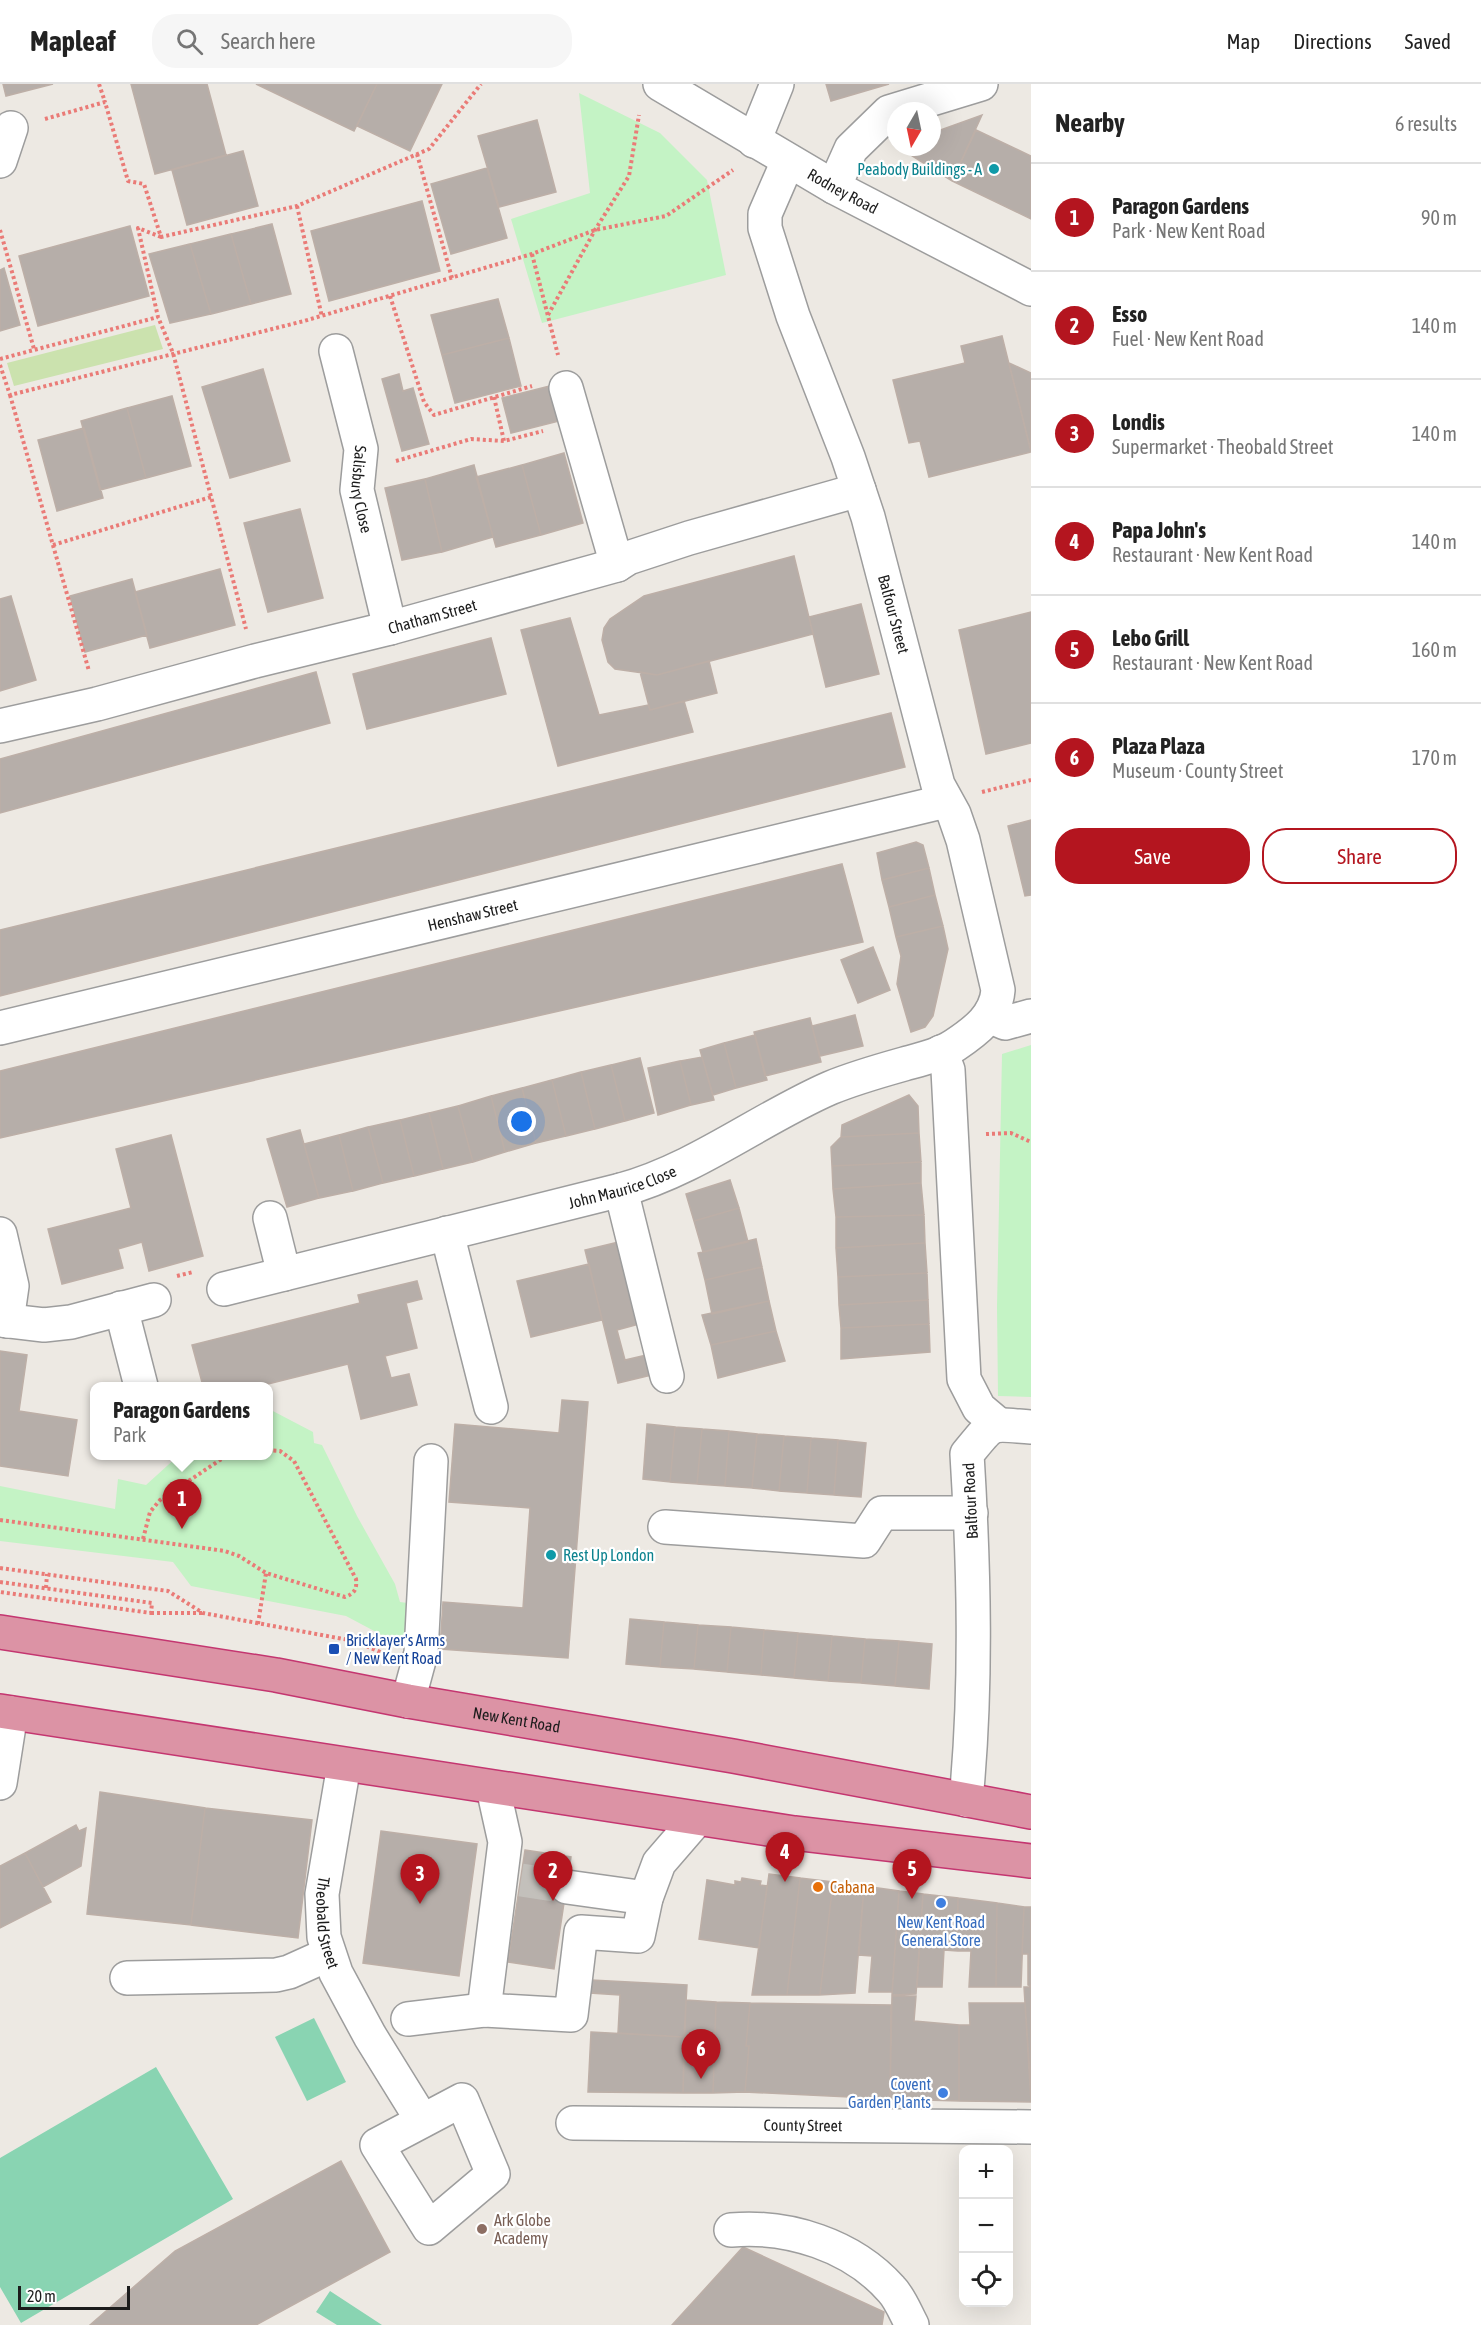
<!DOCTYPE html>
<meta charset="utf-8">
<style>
:root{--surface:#fff;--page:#f6f6f6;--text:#222;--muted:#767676;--line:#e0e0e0;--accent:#b4151f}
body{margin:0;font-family:"Asap Condensed",sans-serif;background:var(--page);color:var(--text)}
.controls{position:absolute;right:18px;bottom:18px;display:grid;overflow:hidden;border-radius:12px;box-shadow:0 6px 24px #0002}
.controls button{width:54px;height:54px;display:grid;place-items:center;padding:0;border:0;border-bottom:2px solid var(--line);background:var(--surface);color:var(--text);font:30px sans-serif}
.compass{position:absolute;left:887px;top:18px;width:54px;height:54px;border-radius:50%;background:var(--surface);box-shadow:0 6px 24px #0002;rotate:189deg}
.scale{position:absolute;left:18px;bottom:15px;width:112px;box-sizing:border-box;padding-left:6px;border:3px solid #1c1c1c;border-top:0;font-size:16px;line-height:21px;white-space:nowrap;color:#1c1c1c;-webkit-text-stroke:4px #fff;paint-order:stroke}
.you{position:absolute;left:522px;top:1038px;width:21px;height:21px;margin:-15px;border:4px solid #fff;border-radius:50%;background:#1a73e8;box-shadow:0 0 0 9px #1a73e833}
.badge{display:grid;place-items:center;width:39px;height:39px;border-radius:50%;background:var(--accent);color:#fff;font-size:20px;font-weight:700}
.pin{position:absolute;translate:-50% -50px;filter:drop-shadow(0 2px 3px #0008)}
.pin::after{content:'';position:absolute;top:32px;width:21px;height:18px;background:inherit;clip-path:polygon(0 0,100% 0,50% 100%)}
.popup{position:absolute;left:90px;top:1298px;width:183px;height:78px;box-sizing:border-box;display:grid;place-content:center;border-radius:12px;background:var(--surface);filter:drop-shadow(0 2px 4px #0005);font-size:20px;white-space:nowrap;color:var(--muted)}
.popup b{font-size:22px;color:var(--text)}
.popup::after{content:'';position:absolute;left:50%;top:100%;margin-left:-12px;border:12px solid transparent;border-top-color:var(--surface)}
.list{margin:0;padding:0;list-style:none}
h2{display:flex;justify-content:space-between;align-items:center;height:78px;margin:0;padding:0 24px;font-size:26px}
h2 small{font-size:20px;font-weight:400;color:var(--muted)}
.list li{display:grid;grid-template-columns:39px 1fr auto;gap:18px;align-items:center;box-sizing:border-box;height:108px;padding:0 24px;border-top:2px solid var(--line)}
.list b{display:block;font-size:22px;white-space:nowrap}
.list p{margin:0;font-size:20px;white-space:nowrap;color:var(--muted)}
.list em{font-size:20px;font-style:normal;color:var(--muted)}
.actions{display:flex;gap:12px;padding:18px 24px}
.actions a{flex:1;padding:14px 0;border:2px solid var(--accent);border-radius:24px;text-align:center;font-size:21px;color:var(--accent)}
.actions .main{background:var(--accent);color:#fff}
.icon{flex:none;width:33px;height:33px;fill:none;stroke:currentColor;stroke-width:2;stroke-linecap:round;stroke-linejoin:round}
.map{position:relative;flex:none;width:1031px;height:2241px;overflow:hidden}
header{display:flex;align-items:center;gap:36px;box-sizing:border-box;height:84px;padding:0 30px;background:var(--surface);border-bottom:2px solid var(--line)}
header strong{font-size:28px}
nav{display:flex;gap:33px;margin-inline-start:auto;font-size:21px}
.search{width:420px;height:54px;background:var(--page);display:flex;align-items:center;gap:15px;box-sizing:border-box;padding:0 21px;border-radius:24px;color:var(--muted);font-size:22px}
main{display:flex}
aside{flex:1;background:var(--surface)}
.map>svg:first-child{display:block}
.grass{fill:#cbe2ae}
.park{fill:#c4f3c5}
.pitch{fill:#89d4b2}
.building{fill:#b6aea9;stroke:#bdafa7;stroke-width:1.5}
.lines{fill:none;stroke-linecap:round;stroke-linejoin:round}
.minor-tunnel{stroke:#c3c0bb;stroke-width:33;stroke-dasharray:33 16;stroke-linecap:butt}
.minor-casing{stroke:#9d9d9d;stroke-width:36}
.highway-casing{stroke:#c43670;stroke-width:36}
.path{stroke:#ea7b77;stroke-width:4;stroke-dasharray:3 3;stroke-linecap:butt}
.minor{stroke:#fff;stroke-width:33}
.highway{stroke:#dc93a5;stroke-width:33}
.culture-dot{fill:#0f9aa8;stroke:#fff;stroke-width:2}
.transit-dot{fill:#1a4fb4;stroke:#fff;stroke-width:2}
.food-dot{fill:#e8710a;stroke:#fff;stroke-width:2}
.shop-dot{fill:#3f7fe0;stroke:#fff;stroke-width:2}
.education-dot{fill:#8d6e63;stroke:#fff;stroke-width:2}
.labels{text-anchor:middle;stroke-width:4.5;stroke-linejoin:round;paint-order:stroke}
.culture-label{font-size:16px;fill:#0d838f;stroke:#fff;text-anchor:end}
.street-label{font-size:16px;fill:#1c1c1c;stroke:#fff}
.transit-label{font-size:16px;fill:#164399;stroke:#fff;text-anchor:start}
.food-label{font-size:16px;fill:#c56008;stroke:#fff;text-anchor:start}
.shop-label{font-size:16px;fill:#366cbe;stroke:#fff}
.education-label{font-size:16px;fill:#785e54;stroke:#fff;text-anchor:start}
</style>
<header>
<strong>Mapleaf</strong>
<div class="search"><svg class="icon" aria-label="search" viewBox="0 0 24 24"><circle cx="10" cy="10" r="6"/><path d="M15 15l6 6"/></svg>Search here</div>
<nav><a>Map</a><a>Directions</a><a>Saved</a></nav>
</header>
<main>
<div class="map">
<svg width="1031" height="2241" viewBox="0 0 1031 2241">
<rect width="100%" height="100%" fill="#ede9e3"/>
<path class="grass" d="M155,241L163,265L14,302L7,279Z"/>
<path class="park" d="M579,9L660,49L707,96L726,191L542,239L511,135L590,109Z
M1031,961V1313L998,1312L997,1223L1002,970Z
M269,1325L313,1348L314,1359L322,1361L357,1432L395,1500L400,1518L415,1520L408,1565L346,1532L191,1502L173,1478L0,1457V1402L115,1425L118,1395L146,1401L178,1372H269Z"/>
<path class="pitch" d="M314,1934L346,1998L307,2017L275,1953Z
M156,1983L233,2115L21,2239L0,2203V2074Z
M330,2207L382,2241H337L316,2228Z"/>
<path class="building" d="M3,0H53L6,12Z
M131,0H207L226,71L155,90Z
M256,0H377L354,47Z
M377,0H442L410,67L357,42Z
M826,0H889L831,17Z
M982,31L952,97L898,63H932V49Z
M537,36L556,108L499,123L478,52Z
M976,46L1031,72V135L952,97Z
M243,67L258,122L187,141L172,86Z
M487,84L507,154L451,170L431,100Z
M422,117L440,187L329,217L311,147Z
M272,140L291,210L251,220L231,150Z
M130,142L149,212L38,242L19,172Z
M231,150L251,220L211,230L190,160Z
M190,160L211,230L170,239L149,170Z
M4,184L20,241L0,247V186Z
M498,215L509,254L442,271L431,231Z
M1002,252L1031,368L929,393L920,357L909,359L893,296L965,279L961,262Z
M509,254L521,302L455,319L442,271Z
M1009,279L1031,289V367Z
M263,285L290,377L230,394L202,303Z
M399,290L403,307L413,304L429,360L402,367L382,295Z
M550,302L559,337L511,349L502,314Z
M172,312L191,382L146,394L127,324Z
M127,324L146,394L100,406L81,337Z
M84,344L103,414L57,427L38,356Z
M564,369L583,439L541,451L522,381Z
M474,381L493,453L442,468L425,395Z
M522,381L541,451L496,463L476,393Z
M425,395L442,468L402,476L385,404Z
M300,425L323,514L268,528L244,439Z
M794,472L813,550L657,591L615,585L608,578L602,556L604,544L610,535L644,512Z
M220,485L235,541L150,564L135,508Z
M132,495L147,551L85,568L70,512Z
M11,512L36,596L0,607V515Z
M861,520L879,590L826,603L809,533Z
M1031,528V659L986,670L959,546Z
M570,534L599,631L648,621L650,626L684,617L693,648L558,682L521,546Z
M491,554L506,610L367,645L353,590Z
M709,577L717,609L650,626L640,588L657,591Z
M316,588L330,639L0,729V675Z
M891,629L905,683L0,912V846Z
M1031,736V811L1025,812L1008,742Z
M916,758L923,761L929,784L882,796L877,769Z
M842,780L863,858L0,1054V987Z
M929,784L935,811L889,823L882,796Z
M935,811L943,842L896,853L889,823Z
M943,842L948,865L933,932L925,943L911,948L897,900L901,872L896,853Z
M873,863L890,906L858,919L841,876Z
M855,931L863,962L820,972L812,942Z
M810,934L821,978L765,992L754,948Z
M755,951L767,996L736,1004L724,959Z
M724,959L736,1004L713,1011L700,966Z
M702,973L714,1016L691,1021L680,977Z
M640,974L654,1029L625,1037L611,981Z
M680,977L691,1021L658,1031L648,984Z
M611,981L625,1037L595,1045L581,988Z
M581,988L595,1045L566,1052L552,996Z
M552,996L566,1052L536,1059L522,1004Z
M522,1004L536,1059L505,1068L491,1012Z
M909,1011L918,1022L919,1049L841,1053L842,1041Z
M491,1012L505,1068L473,1078L458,1022Z
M458,1022L473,1078L443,1085L429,1029Z
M429,1029L443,1085L414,1092L400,1036Z
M400,1036L414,1092L383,1099L368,1043Z
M368,1043L383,1099L353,1107L339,1051Z
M300,1046L319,1114L287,1123L267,1055Z
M919,1049L921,1078L832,1082L831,1063L841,1053Z
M171,1051L203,1172L149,1187L142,1158L118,1165L123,1184L62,1200L48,1145L131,1124L116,1065Z
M339,1051L353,1107L319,1114L304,1060Z
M921,1078V1099L833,1105L832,1082Z
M730,1096L739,1124L694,1137L686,1110Z
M921,1099L924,1131L836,1133L833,1105Z
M739,1124L748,1158L703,1168L694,1137Z
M924,1131L925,1159L836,1164V1133Z
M756,1155L762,1183L705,1196L698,1169Z
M623,1157L643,1239L617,1246L625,1276L651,1270L656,1290L618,1299L585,1166Z
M925,1159L927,1189L838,1193L836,1164Z
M589,1180L602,1236L531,1253L517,1197Z
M762,1183L769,1217L712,1230L705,1196Z
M927,1189L928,1216L839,1221L838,1193Z
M417,1197L422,1215L406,1219L417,1264L385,1272L391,1294L409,1290L417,1321L361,1335L348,1280L260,1302H203L192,1261L360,1219L358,1211Z
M928,1216L929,1240L841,1244L839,1221Z
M769,1217L776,1247L711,1261L702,1231Z
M929,1240L930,1268L841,1275V1244Z
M776,1247L785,1277L718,1294L711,1261Z
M0,1267L27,1271L19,1327L77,1336L68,1392L0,1382Z
M562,1316L588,1318L568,1574L440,1565L443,1518L523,1524L530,1424L449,1418L455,1340L559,1349Z
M647,1340L675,1343L670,1398L643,1395Z
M675,1343L702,1345L697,1400L670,1398Z
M702,1345L729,1347L725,1402L697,1400Z
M729,1347L757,1350L752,1404L725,1402Z
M757,1350L784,1352L779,1407L752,1404Z
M784,1352L811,1354L807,1409L779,1407Z
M811,1354L838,1356L834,1411L807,1409Z
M838,1356L866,1359L861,1413L834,1411Z
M630,1535L664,1538L660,1583L626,1580Z
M664,1538L698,1541L694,1585L660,1583Z
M698,1541L731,1543L727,1588L694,1585Z
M731,1543L764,1546L761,1591L727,1588Z
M764,1546L798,1549L794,1594L761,1591Z
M798,1549L832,1552L828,1597L794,1594Z
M832,1552L865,1555L861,1599L828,1597Z
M865,1555L899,1557L895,1602L861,1599Z
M899,1557L932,1560L929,1605L895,1602Z
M100,1708L205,1724L191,1841L87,1830Z
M205,1724L312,1736L298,1854L191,1841Z
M76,1741L79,1747L86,1744L81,1782L43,1803L25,1769Z
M381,1747L477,1760L459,1892L363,1879Z
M525,1766L571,1773L554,1885L508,1878Z
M25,1769L51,1818L0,1844V1782Z
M769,1790L800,1794L787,1911H752Z
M742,1794L761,1797L760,1801L767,1802L759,1864L699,1855L707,1796L735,1801V1797L741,1798Z
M800,1794L833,1798L820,1911H787Z
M833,1798L864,1802L855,1909L820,1911Z
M864,1802L899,1807L892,1908H869L872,1872L859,1871Z
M899,1807L923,1810L916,1910L892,1911Z
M923,1810L958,1814L957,1867L944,1866L942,1903H917Z
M958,1814L997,1819L996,1903H969L971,1867H957Z
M997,1819L1024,1823L1021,1903H996Z
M1024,1823H1031V1902L1028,1901V1870H1022Z
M591,1896L687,1901L684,1953L618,1949L620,1911L590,1909Z
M1024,1903H1031V2006L1025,1919Z
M892,1912H916L914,1937L959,1941V2017L890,2015Z
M686,1916L716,1918L713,2009H683Z
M716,1918L750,1919L746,1962H749L745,2008L713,2009Z
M750,1919L891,1921L890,2015L745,2008L749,1962H746Z
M969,1919H1025L1031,2018L959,2017V1941H970Z
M591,1948L684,1953L683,2009L588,2008Z
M341,2077L390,2168L256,2241H90L175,2167Z
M743,2163L884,2228L882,2241H672Z"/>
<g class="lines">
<path class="minor-tunnel" d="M521,1796L567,1803"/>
<g class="minor-casing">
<g id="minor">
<path id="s1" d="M660,0L834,103L1031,205"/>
<path d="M754,57L777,0"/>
<path d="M0,77L11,44"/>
<path d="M834,103L851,65L889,28L981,0"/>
<path id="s2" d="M336,267L361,365L357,406L390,544"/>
<path d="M566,304L617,481"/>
<path id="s3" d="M0,642L97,620L255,577L390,544L617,481L628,474L689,454L859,406"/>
<path d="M989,932L1005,939L1031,932"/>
<path id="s4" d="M0,944L946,717"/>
<path d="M941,968L948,986L964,1295L979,1324L998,1340"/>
<path d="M621,1106L667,1292"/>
<path d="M270,1134L284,1190"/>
<path d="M447,1149L491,1323"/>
<path d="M0,1150L12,1202L7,1237"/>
<path id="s5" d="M224,1205L621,1106C697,1085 759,1035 830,1004C854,994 879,987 904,980C922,975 940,971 955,961C976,947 996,932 998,906L963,756L954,730L938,701L868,433L848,373L793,232L765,144V130L788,77"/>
<path d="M121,1224L141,1302"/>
<path d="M0,1236L44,1241L71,1238L154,1216"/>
<path d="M665,1443L864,1457L882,1429H971"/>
<path d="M408,1617L421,1569L431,1377"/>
<path id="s6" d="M344,1681L322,1810L324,1853L336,1889L370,1952L422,2036"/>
<path d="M0,1699L11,1629"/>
<path d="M966,1716C977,1601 974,1484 967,1370C995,1336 988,1340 1031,1343"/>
<path d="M567,1803L646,1814"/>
<path d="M127,1894L276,1891L289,1888L329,1870"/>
<path d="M484,1926L505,1758L493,1704"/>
<path d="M408,1935L484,1926L571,1931L581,1848L638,1852L646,1814L659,1779L697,1735"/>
<path d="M462,2016L493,2090L429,2144L377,2061Z"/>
<path id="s7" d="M573,2039L1031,2043"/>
<path d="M731,2146C788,2141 852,2161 891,2205C900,2214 906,2230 912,2241"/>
</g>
</g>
<g class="highway-casing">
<g id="highway">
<path id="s8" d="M0,1548L276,1591L408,1617L733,1672L1031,1728"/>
<path d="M0,1627L794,1749L1031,1777"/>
</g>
</g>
<path class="path" d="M99,0L105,18
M45,35L105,18L128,97L144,100L161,153L297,122L429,65L481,0
M417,70L452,194
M297,122L322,233
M0,146L34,265
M161,153L138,144L158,233L173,269L246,545
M532,170L558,271
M390,212L424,318L434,331L532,302
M548,231L595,146L629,92L639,31
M0,275L158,233
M0,281L10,311L304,237L532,170L595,146L666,132L733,86
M10,311L89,587
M494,313L504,357
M396,377L471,355L504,357L543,347
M53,461L211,413
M982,708L1031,696
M986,1050L1011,1049L1031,1058
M177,1192L193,1188
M0,1436L225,1467L239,1472L266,1489L345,1513C355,1509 357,1505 356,1495L294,1377L280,1367L269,1366
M143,1455L150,1428L160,1416L226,1372
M0,1484L168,1507L203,1529L354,1557L385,1570
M0,1498L152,1519L151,1529L0,1508
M46,1504L47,1490
M151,1529H203
M258,1540L266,1489"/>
<use href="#minor" class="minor"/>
<use href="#highway" class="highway"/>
</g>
<g class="culture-dot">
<circle cx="994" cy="85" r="6"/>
<circle cx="551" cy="1471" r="6"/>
</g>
<rect class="transit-dot" x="328" y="1559" width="12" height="12" rx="3"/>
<circle class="food-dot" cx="818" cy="1803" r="6"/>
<g class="shop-dot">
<circle cx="941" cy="1819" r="6"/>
<circle cx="943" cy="2009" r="6"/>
</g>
<circle class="education-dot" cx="482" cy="2145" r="6"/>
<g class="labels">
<g class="culture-label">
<text x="982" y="91">Peabody Buildings - A</text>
<text x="563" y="1477" text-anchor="start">Rest Up London</text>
</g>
<g class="street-label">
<text dy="6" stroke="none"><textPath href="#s1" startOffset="212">Rodney Road</textPath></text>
<text dy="6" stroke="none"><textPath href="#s2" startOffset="142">Salisbury Close</textPath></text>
<text transform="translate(894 530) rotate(75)" y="6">Balfour Street</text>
<text dy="6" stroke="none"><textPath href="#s3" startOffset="446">Chatham Street</textPath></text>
<text dy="6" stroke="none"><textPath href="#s4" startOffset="486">Henshaw Street</textPath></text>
<text dy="6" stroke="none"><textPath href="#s5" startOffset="411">John Maurice Close</textPath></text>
<text transform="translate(970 1417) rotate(-93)" y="6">Balfour Road</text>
<text dy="6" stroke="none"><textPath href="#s8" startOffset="524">New Kent Road</textPath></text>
<text dy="6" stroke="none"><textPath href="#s6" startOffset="160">Theobald Street</textPath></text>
<text dy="6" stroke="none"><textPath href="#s7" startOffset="230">County Street</textPath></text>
</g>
<g class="transit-label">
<text x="346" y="1562">Bricklayer's Arms<tspan x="346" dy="18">/ New Kent Road</tspan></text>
</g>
<g class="food-label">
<text x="830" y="1809">Cabana</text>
</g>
<g class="shop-label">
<text x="941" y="1844">New Kent Road<tspan x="941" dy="18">General Store</tspan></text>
<text x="931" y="2006" text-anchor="end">Covent<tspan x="931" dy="18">Garden Plants</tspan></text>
</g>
<g class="education-label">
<text x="494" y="2142">Ark Globe<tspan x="494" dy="18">Academy</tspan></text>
</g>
</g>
</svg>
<div class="controls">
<button>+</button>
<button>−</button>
<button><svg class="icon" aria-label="locate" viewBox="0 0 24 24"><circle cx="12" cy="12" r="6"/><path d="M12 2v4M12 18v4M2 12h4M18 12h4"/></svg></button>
</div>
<svg class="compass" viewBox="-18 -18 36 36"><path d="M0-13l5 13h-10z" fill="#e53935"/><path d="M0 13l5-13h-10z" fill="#767676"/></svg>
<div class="scale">20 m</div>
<div class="you"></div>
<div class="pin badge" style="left:182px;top:1445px">1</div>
<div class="popup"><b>Paragon Gardens</b>Park</div>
<div class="pin badge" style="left:553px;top:1817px">2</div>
<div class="pin badge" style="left:420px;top:1820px">3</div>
<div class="pin badge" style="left:785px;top:1798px">4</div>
<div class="pin badge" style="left:912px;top:1815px">5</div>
<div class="pin badge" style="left:701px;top:1995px">6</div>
</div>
<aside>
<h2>Nearby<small>6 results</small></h2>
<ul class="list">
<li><span class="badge">1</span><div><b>Paragon Gardens</b><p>Park · New Kent Road</p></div><em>90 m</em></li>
<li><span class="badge">2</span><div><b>Esso</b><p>Fuel · New Kent Road</p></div><em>140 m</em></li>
<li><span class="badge">3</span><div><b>Londis</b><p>Supermarket · Theobald Street</p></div><em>140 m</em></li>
<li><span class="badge">4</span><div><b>Papa John's</b><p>Restaurant · New Kent Road</p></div><em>140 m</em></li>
<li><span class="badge">5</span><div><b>Lebo Grill</b><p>Restaurant · New Kent Road</p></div><em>160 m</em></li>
<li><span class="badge">6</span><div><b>Plaza Plaza</b><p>Museum · County Street</p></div><em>170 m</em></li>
</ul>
<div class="actions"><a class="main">Save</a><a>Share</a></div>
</aside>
</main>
